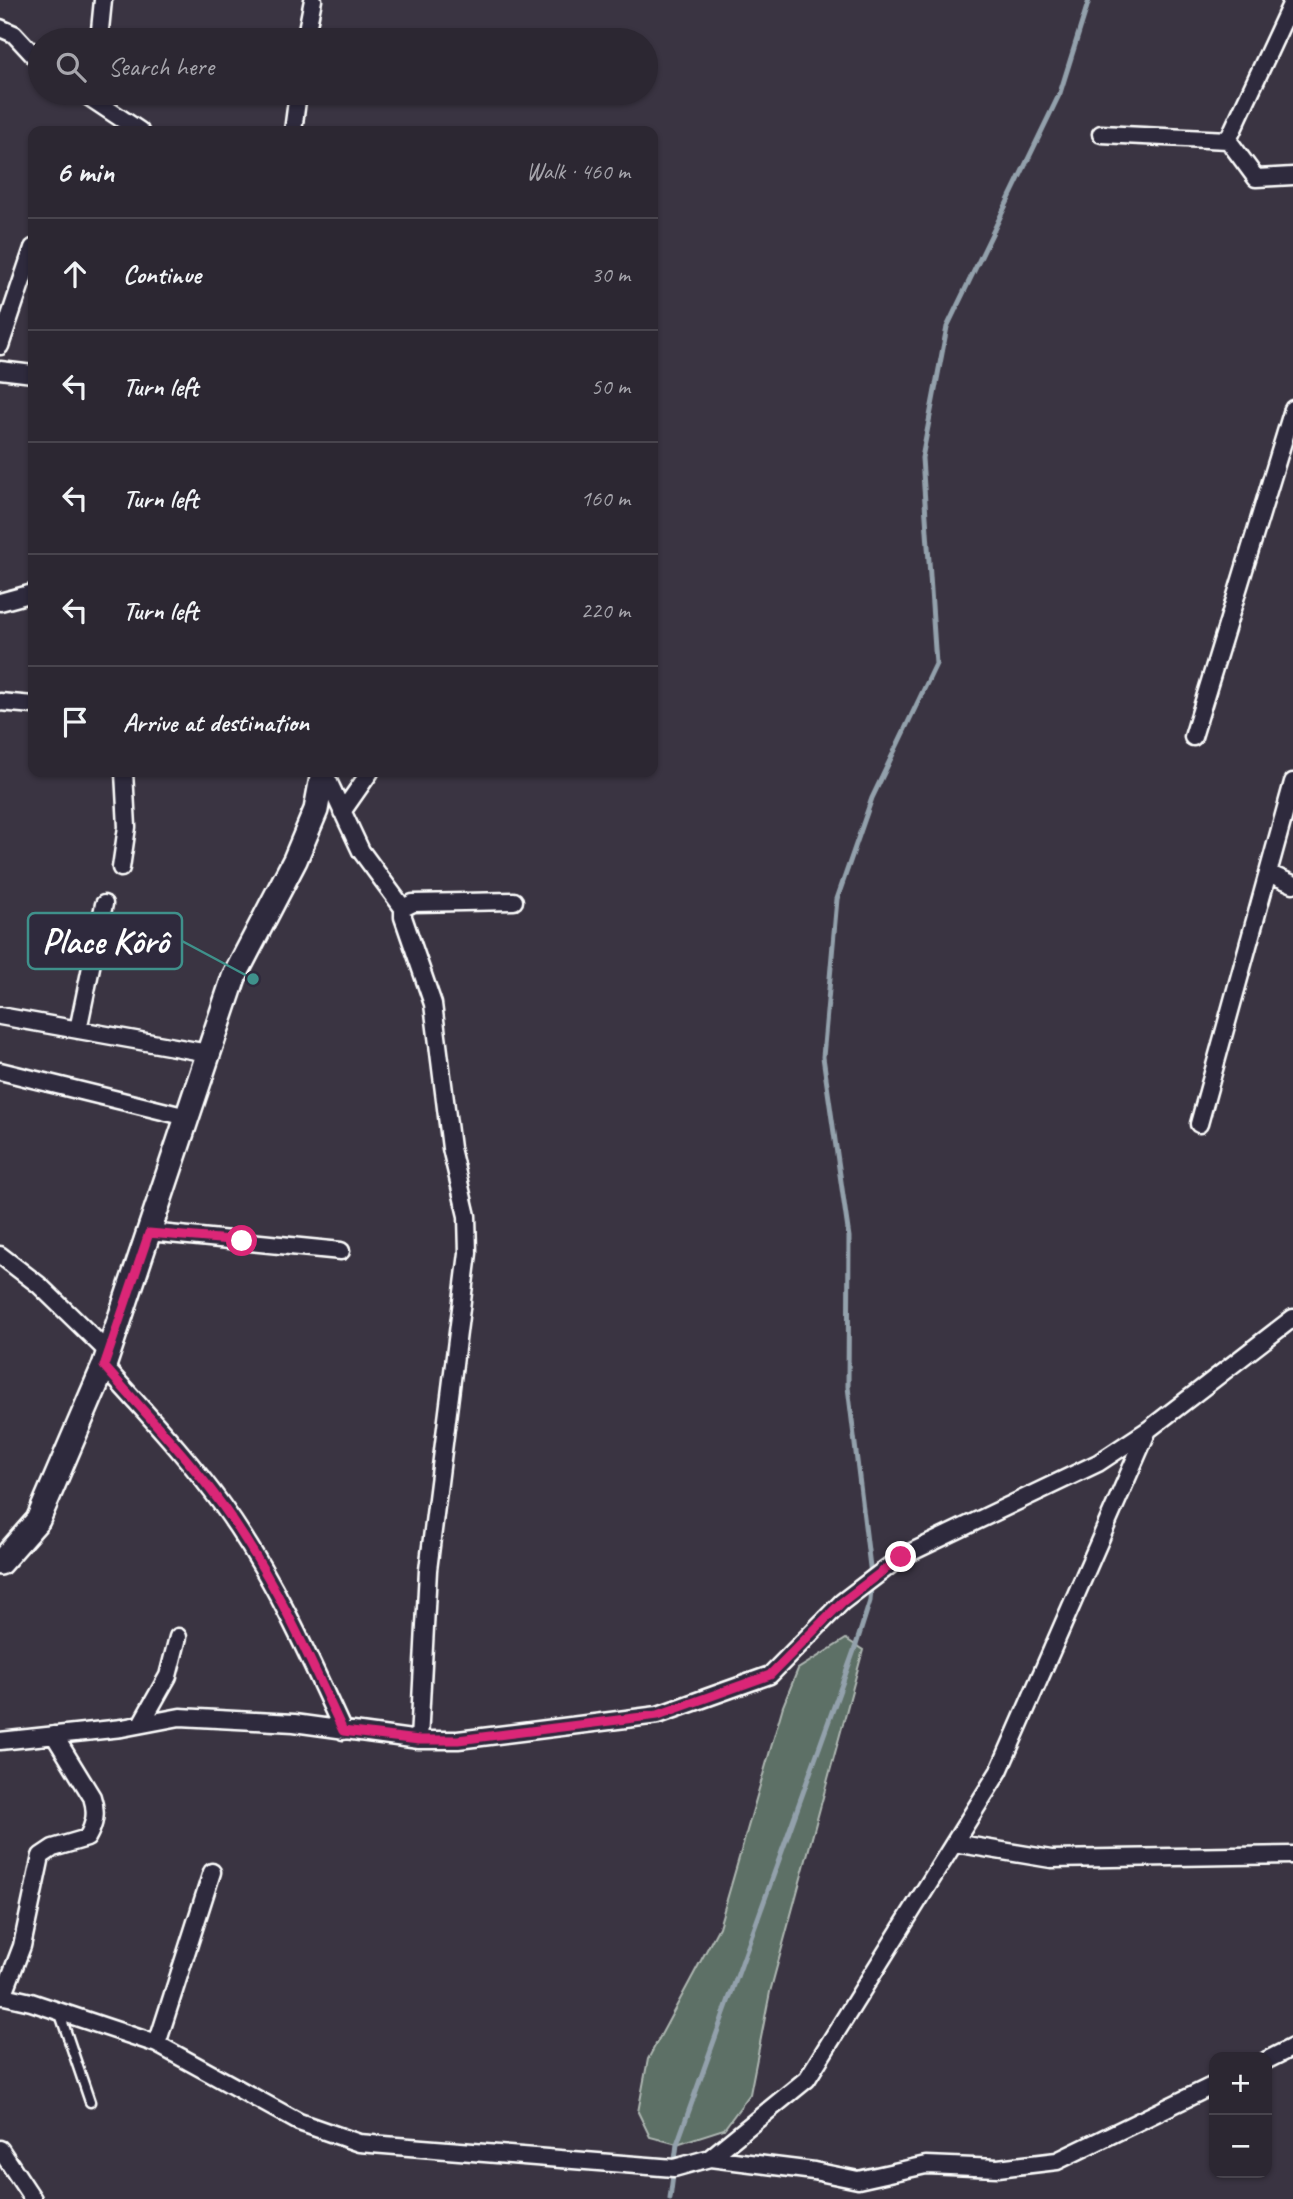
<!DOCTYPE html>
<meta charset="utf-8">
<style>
:root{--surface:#2c2732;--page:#342f3a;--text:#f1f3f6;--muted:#a6a5ac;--line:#48444d}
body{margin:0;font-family:Caveat,sans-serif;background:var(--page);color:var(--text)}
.controls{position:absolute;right:21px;bottom:21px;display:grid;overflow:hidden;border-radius:14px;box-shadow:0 2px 5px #0004}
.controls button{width:63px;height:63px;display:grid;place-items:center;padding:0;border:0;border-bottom:2px solid var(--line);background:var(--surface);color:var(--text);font:35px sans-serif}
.stop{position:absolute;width:21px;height:21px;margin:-16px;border:5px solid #db2777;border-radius:50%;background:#fff}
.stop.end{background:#db2777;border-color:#fff;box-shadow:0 2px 7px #0008}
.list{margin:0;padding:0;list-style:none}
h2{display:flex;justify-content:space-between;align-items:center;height:91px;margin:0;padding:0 28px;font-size:30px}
h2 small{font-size:23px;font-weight:400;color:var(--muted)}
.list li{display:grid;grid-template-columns:46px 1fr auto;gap:21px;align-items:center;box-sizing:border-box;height:112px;padding:0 28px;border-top:2px solid var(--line)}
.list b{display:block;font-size:26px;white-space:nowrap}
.list em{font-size:23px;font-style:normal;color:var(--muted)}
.icon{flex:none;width:38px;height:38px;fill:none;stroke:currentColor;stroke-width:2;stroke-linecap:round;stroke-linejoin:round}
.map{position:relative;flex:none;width:1293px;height:2199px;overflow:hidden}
.search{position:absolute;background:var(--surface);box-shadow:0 2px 5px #0004;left:28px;top:28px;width:630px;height:77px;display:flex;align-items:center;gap:18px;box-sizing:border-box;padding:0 24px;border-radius:38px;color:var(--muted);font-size:26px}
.panel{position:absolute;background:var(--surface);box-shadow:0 2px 5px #0004;left:28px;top:126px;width:630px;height:651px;border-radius:14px}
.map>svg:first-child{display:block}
.green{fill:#5d6f66;stroke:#aeb7b2;stroke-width:2}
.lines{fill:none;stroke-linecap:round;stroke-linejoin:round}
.stream{stroke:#93a1ac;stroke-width:5}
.lane-casing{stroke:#fff;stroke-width:13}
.street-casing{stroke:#fff;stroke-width:21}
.secondary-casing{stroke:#fff;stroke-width:28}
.lane{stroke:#2f2a3d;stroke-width:8}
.street{stroke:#2f2a3d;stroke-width:16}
.secondary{stroke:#2f2a3d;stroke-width:23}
.route{stroke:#db2777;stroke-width:9}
.leader{fill:none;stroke:#3f918b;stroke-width:2.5}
.callout-dot{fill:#3f918b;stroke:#2f2a3d;stroke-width:2.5}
.callout{fill:#2f2a3d;stroke:#3f918b;stroke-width:2.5}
.callout-label{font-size:35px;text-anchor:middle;font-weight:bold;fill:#fff}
</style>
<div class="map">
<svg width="1293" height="2199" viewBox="0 0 1293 2199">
<rect width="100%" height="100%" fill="#3a3442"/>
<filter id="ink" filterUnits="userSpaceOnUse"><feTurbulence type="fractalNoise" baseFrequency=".0143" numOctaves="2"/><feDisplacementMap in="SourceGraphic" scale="14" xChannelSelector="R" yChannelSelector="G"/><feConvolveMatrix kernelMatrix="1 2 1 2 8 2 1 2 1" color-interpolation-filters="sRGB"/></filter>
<g filter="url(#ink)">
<path class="green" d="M846,1639L863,1650L770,1992L750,2094L724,2129L677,2144L650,2137L638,2112L648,2059L719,1927L783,1706L798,1669Z"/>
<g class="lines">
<path class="stream" d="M871,1575L848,1387L849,1237L823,1057L837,899L872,798L936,664L922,458L947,327L1060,93L1089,0
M670,2199L677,2144L856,1645L870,1601L871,1585"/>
<g class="lane-casing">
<path id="lane" d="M60,2014L90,2102"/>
</g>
<g class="street-casing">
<path id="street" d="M0,28L14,34L40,62
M99,40L103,0
M305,40L313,0
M83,93L140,131
M293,131L298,93
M1101,134L1228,140
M1228,140L1293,0
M1228,140L1256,178L1293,176
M0,346L33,248
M0,370L33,374
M0,602L33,593
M0,702L33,705
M1193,737L1293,409
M324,772L361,851L403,908
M342,812L370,772
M121,868L127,827L124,772
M1268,873L1293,884
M0,1016L208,1053
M78,1030L104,904
M0,1071L187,1117
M1199,1124L1293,782
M149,1232L341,1251
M0,1255L39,1285L109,1353
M104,1366C144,1411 187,1456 222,1505C272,1574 308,1654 343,1731
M141,1724L168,1676L178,1637
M419,1740L428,1570L468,1253L467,1216L451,1148L433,1004L403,917V908L413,903L514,901
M0,1741L122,1728L180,1717L294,1723L419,1740H458L658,1715L770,1675L842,1602L901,1557L1098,1463L1148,1430L1293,1318
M954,1843L1051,1859L1293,1855
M0,1995L31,2002L157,2044L299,2122L359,2143L674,2168L710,2158L807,2079L999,1771L1148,1430
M3,1996L22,1946L41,1856L53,1848L87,1838C95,1824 97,1812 92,1797L54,1735
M157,2044L212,1872
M1267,2060L1293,2047
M0,2149L33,2199
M710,2158L814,2171L858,2180L926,2165L998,2168L1057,2161L1214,2085"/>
</g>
<g class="secondary-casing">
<path id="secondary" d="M0,1563L38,1520L104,1366L234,977L295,860L316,810L323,772"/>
</g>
<use href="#lane" class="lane"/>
<use href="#street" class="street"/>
<use href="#secondary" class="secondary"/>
</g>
</g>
<g class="lines" filter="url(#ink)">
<path class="route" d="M242,1241L149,1233L104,1366C143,1411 187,1456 222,1505C272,1574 308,1654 343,1731L419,1740H458L658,1715L770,1675L842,1602L901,1557"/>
</g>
<path class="leader" d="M253 979L182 941"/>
<circle class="callout-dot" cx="253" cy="979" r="7"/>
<rect class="callout" x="28" y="913" width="154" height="56" rx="7"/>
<g class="callout-label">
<text x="105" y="953">Place Kôrô</text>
</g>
</svg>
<div class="controls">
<button>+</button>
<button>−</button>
</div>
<div class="stop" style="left:242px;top:1241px"></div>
<div class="stop end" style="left:901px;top:1557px"></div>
<div class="search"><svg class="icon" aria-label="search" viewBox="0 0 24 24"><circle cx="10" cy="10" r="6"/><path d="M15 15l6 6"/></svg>Search here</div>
<section class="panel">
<h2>6 min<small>Walk · 460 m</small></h2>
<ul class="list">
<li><svg class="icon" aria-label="ahead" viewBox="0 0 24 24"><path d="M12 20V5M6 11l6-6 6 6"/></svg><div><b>Continue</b></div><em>30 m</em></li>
<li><svg class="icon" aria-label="left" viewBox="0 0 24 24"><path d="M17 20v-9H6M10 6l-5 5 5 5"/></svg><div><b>Turn left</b></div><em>50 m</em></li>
<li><svg class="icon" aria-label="left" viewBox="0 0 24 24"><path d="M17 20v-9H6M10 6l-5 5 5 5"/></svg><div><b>Turn left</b></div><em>160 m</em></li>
<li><svg class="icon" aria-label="left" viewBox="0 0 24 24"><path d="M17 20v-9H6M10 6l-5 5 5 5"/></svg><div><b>Turn left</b></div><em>220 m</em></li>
<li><svg class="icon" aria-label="arrive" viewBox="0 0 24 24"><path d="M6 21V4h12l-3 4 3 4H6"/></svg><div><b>Arrive at destination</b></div></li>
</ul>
</section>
</div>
